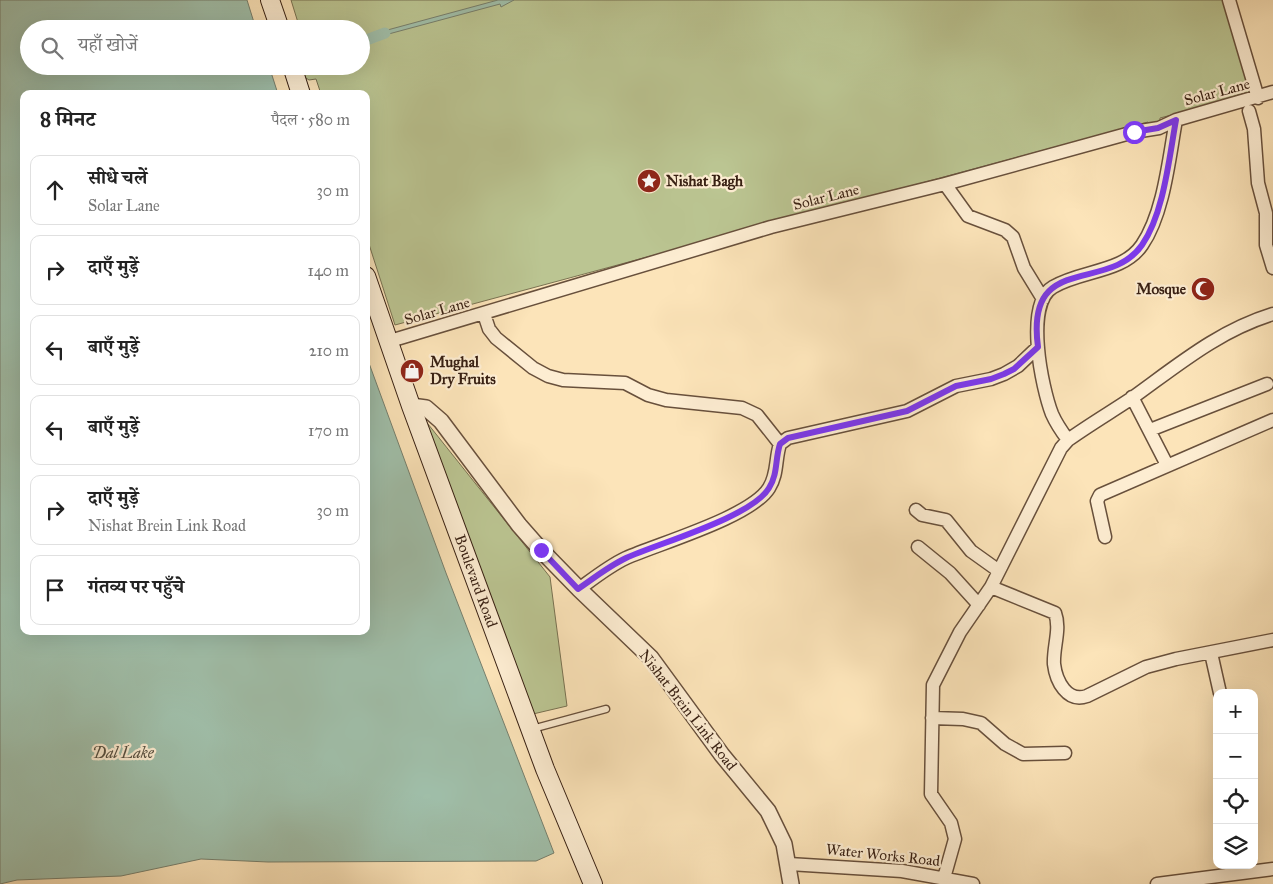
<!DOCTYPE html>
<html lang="hi">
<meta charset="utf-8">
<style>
:root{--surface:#fff;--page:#f2f2f2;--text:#222;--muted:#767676;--line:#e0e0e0}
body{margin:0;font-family:"IM FELL Great Primer","Noto Serif Devanagari",serif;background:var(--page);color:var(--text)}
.controls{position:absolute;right:15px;bottom:15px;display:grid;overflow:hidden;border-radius:10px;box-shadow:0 5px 20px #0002}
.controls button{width:45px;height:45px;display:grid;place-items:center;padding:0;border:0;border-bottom:1px solid var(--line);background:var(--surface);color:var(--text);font:25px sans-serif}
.stop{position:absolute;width:15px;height:15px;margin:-11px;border:4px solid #7c3aed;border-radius:50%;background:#fff}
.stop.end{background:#7c3aed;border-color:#fff;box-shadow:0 1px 5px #0008}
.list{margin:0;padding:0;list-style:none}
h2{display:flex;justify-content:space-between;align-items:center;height:65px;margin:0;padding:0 20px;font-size:21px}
h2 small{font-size:16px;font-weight:400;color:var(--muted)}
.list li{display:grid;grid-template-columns:32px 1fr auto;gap:15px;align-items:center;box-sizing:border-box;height:70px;margin:0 10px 10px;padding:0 10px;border:1px solid var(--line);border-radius:10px}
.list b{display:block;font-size:19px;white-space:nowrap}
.list p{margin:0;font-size:16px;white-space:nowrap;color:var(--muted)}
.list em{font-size:16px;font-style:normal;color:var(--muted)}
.icon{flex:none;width:28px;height:28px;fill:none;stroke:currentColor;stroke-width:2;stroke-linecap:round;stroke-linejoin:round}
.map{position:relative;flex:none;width:1273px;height:884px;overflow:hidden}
.search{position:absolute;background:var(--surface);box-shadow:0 5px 20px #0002;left:20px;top:20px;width:350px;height:55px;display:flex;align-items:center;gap:12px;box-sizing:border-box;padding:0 18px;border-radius:28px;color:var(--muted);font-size:19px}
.panel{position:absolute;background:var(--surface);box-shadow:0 5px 20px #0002;left:20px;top:90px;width:350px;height:545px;border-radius:10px}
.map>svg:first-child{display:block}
.green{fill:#bbc592;stroke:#797252}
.water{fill:#a0bfaa;stroke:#767f6d}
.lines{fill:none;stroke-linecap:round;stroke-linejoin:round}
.canal{stroke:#a0bfaa;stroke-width:11}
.service-casing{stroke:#68503c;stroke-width:9}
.minor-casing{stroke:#68503c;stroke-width:15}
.tertiary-casing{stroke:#68503c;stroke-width:18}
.secondary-casing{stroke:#371f12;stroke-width:20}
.service{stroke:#fdedd2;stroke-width:6}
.minor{stroke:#fdedd2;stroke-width:12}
.tertiary{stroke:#fdedd2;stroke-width:15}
.secondary{stroke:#fdedd2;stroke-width:18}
.route{stroke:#7c3aed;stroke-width:6}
.labels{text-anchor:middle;stroke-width:4.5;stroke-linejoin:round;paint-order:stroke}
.street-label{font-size:15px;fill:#371f12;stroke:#fdedd2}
.poi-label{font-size:15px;font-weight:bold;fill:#371f12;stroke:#fdedd2;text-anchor:start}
.water-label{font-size:16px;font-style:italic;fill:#564f40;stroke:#fdedd2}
</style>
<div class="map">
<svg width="1273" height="884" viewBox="0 0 1273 884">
<rect width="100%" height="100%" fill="#fce4b9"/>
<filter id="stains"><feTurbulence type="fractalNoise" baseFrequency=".004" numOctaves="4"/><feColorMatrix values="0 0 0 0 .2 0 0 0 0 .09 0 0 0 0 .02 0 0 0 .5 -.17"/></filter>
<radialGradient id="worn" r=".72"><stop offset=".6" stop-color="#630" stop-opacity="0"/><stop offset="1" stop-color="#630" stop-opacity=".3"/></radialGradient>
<path class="green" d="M291,0H1227L1252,94L1160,118V123L1151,126L1148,122L395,325L366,235V94H321L316,79L309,80L295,71L294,66H361V29H300Z
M424,419L550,577L567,706L533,714Z"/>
<path class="water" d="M0,0H247L256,29H29V66H269L278,94H24V631H366V355L446,573L554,853L536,861L268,862L201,859L121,876L17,880L0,884Z
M498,0H514L501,7L500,4L370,39L369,35Z"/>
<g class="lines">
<path class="canal" d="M361,42L385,33"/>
<g class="service-casing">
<path id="service" d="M532,729L606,709"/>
</g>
<g class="minor-casing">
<path id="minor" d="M1229,0L1258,98
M1249,111L1254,129L1258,183L1266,213V245L1273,268
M945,184L968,216L1005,230L1013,237L1024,268L1043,299
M484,314L489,329L496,338L533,368L548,376L563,380L625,383L648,395L666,400L742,408L757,415L780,444
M390,341L771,227L945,184L1134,132L1159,128L1176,120L1273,92
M1132,397L1167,465
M1150,430L1267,384
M1068,440C1062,432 1056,423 1052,414C1042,388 1024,304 1053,287C1081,270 1123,273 1142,245C1164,213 1169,158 1176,120
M916,510L922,515L946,520L971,551L999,571
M1105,537L1097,501L1100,495L1273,420
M918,547L950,573L979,605
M991,587L1055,613C1061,629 1053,647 1054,664C1056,681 1067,703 1087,696L1146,667L1176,659L1273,640
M579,589C594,578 609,566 626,558C660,543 751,517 769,488C778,474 775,459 780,444L788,438L907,411L956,386L991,379L1004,374L1018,366L1038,347
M1211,653L1220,693
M932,718L963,719L981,723L1005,744L1023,754L1065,753
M789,864L902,871L973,884
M947,884L944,878L955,839L951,823L931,794L933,685L960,632L991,587L1061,448L1068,440C1089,425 1111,412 1132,398C1178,365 1218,331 1273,314
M1157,884L1273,869"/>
</g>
<g class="tertiary-casing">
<path id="tertiary" d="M411,406L426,408L441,421L519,525L541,550L579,589L651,658L722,755L768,811L784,844L791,884"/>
</g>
<g class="secondary-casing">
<path id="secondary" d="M270,0L280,29
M292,66L301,94
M366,276L411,406L545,769L593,884"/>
</g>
<use href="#service" class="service"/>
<use href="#minor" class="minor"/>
<use href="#tertiary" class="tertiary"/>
<use href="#secondary" class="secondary"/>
</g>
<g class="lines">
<path class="route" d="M541,550L578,589C594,578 609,566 626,558C659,543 752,517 769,488C778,474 775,459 780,444L788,438L907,411L956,386L991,379L1004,374L1014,369L1038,347C1025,251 1108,294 1142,245C1164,213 1169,158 1176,120L1158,128L1134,132"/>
</g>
<defs>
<g id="sight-disc" transform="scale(1.25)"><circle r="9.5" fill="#8f2418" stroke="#fdedd2"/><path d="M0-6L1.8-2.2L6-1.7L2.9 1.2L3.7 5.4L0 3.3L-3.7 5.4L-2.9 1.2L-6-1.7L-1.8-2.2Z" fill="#fff"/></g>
<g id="mosque-disc" transform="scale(1.25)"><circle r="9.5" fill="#8f2418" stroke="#fdedd2"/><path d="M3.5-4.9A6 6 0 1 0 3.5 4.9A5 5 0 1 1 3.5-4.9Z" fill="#fff"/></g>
<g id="shop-disc" transform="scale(1.25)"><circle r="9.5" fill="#8f2418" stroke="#fdedd2"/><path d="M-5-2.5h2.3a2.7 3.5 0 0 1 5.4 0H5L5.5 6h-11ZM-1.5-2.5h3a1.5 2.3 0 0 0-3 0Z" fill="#fff"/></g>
</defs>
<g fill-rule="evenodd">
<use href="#sight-disc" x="649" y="181"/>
<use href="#mosque-disc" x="1203" y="289"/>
<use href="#shop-disc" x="412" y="371"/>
</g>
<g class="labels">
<g class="street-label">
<text transform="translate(1217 92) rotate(-15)" y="5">Solar Lane</text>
<text transform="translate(826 197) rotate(-14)" y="5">Solar Lane</text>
<text transform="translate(437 311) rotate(-16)" y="5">Solar Lane</text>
<text transform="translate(476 581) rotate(70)" y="5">Boulevard Road</text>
<text transform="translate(688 710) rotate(52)" y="5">Nishat Brein Link Road</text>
<text transform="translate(883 855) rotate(6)" y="5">Water Works Road</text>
</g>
<g class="poi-label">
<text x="666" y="186">Nishat Bagh</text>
<text x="1186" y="294" text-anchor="end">Mosque</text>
<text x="430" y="367">Mughal<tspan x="430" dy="17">Dry Fruits</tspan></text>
</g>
<g class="water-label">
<text x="123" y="758">Dal Lake</text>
</g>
</g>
<rect width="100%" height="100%" filter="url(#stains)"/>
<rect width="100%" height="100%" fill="url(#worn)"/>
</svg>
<div class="controls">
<button>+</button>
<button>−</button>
<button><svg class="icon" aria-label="locate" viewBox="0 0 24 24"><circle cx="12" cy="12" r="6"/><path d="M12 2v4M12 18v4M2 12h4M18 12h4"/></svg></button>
<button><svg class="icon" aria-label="layers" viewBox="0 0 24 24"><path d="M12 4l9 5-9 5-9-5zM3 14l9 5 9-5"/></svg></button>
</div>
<div class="stop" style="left:1134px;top:132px"></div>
<div class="stop end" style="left:541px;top:550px"></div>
<div class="search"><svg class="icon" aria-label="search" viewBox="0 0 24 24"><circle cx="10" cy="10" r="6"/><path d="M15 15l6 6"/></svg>यहाँ खोजें</div>
<section class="panel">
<h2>8 मिनट<small>पैदल · 580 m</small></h2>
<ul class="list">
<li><svg class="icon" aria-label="ahead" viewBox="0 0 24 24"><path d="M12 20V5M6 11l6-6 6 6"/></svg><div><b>सीधे चलें</b><p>Solar Lane</p></div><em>30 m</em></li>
<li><svg class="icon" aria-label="right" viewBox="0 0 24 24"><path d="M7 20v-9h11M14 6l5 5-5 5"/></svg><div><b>दाएँ मुड़ें</b></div><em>140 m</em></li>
<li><svg class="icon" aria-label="left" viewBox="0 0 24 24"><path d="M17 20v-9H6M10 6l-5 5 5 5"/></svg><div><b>बाएँ मुड़ें</b></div><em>210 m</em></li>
<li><svg class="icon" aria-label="left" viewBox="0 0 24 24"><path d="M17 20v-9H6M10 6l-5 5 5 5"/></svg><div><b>बाएँ मुड़ें</b></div><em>170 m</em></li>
<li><svg class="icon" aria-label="right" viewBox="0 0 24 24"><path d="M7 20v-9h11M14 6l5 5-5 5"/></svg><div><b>दाएँ मुड़ें</b><p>Nishat Brein Link Road</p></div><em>30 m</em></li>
<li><svg class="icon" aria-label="arrive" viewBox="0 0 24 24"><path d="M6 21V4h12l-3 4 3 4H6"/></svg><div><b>गंतव्य पर पहुँचे</b></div></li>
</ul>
</section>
</div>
